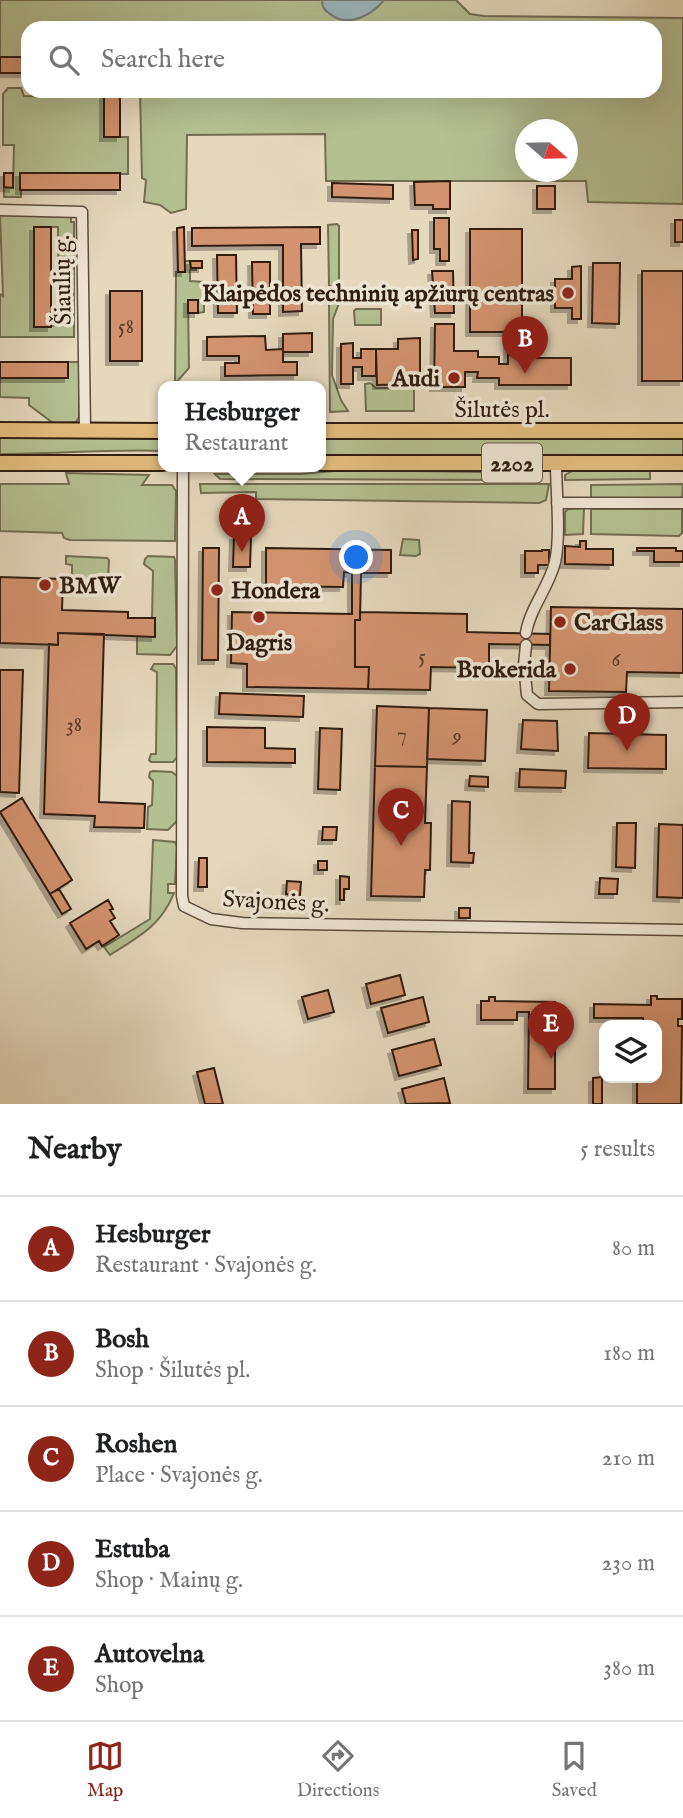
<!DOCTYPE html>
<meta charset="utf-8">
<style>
:root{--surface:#fff;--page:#f2f2f2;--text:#202124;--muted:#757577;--line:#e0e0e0;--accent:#8f2418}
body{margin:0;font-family:"IM FELL English",serif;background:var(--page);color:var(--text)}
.controls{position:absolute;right:21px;bottom:21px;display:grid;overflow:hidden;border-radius:14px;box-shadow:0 7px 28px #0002}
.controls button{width:63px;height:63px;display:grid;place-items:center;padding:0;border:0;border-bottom:2px solid var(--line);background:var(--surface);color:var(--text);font:35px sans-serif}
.compass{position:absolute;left:515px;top:119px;width:63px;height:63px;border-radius:50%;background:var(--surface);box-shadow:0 7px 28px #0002;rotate:110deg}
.you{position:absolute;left:357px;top:558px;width:24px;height:24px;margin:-18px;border:5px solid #fff;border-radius:50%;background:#1a73e8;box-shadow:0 0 0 10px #1a73e833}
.badge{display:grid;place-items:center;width:46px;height:46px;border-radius:50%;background:var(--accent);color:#fff;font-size:23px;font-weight:700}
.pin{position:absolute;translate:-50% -58px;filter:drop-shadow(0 2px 4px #0008)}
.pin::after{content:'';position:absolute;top:37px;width:24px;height:21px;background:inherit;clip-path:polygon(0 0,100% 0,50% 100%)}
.popup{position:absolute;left:158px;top:381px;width:168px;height:91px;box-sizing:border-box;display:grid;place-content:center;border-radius:14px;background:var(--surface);filter:drop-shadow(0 2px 5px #0005);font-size:23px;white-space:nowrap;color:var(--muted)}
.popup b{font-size:26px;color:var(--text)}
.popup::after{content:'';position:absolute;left:50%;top:100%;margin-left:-14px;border:14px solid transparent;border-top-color:var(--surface)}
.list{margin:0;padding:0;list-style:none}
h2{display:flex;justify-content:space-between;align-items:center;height:91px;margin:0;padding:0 28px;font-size:30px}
h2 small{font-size:23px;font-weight:400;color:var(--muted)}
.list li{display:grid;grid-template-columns:46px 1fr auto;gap:21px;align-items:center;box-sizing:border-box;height:105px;padding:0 28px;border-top:2px solid var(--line)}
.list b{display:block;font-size:26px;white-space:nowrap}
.list p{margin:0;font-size:23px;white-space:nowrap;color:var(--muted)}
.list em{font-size:23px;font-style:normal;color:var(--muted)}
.icon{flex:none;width:38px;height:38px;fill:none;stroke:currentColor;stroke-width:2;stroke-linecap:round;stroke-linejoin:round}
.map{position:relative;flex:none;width:683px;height:1104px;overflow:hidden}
.search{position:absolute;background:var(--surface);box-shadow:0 7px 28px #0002;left:21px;right:21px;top:21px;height:77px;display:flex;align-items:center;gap:18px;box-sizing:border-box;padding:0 24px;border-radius:21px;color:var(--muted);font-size:26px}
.sheet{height:616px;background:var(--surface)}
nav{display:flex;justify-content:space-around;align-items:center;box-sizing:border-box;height:98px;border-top:2px solid var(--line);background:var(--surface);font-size:19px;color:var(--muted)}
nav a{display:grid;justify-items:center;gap:4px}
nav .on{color:var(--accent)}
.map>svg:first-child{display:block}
.green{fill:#b4bf92;stroke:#726e52;stroke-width:2;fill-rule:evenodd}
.water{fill:#9cb6bc;stroke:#717978;stroke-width:2}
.building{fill:#d39370;stroke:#301d11;stroke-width:2;filter:url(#shadow)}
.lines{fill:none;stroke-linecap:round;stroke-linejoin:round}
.minor-casing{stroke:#5d4c3c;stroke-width:13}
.primary-casing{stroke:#301d11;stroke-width:18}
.minor{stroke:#eee6d4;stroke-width:10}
.primary{stroke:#e2bc7e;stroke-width:14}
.poi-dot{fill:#8f2418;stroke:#eee6d4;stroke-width:2.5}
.labels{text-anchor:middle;stroke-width:7;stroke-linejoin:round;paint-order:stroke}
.number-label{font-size:21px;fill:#593a29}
.shield{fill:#eee6d4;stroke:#69594c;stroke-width:2}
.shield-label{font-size:23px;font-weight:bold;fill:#301d11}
.street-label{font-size:24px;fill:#301d11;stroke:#eee6d4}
.poi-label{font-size:24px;font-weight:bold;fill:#301d11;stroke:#eee6d4;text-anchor:end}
</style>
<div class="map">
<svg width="683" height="1104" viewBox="0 0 683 1104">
<defs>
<filter id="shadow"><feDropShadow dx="-4" dy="4" stdDeviation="0" flood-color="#0004"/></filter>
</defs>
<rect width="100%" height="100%" fill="#e5d8bd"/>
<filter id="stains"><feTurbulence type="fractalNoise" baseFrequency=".00286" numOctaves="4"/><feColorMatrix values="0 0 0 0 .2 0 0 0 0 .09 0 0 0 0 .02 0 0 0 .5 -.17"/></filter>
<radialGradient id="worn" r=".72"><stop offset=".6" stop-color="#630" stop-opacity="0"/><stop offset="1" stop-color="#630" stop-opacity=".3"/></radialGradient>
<path class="green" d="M0,0H456L470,14L484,16L683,18V204L588,202L586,181H326L325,134L187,135L186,209L171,213L160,205L144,202L146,180L142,178L140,91H655V28H28V57H0ZM526,130H568V172H526Z
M8,88H21L24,96L60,97L61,91H104V137H128V174L21,173V197H4V187H13L14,145H3V94Z
M0,215L71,217V222H74V337H0V294L3,296ZM34,227H58L59,325L35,327Z
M337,224L339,226V285L331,287L329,285L328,225Z
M184,261H190L191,268H196V270H190V281L204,282V312L198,313L197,300H188L189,368L175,384L176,272H184Z
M337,296L341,298L333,319L332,375L341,400L348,411L330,412L329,302L332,297Z
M356,309H381V325H355L354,311Z
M68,362H79V417L76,422L53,423L29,405V398L0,397V378H68Z
M370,383L376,388H414V411H366L365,384Z
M0,438H163V451C108,449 55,454 0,454Z
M321,438L683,439V455H321Z
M345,470L537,473L533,480H499L220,479L215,474H301Z
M574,470L650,471V479L565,480V475Z
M66,473L149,475L142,485H172L176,491L175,541L70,540L64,538L62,533L0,531V484H69Z
M200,484H549L546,500L539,503L256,499V492L201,493Z
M683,484L682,499L591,498V485Z
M584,508L583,534L565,535V512L568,509Z
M591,509H682V533L679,536L591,534Z
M403,539L419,540L420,554L416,556L400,555Z
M66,556L107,558L109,560L108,582H72V565L66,564Z
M148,556L174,557L175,560L177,646L170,655L137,654V636H155V619L152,618L153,571L144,564L145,559Z
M154,664H173L176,669L177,757L173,762H151L149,760L151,754H156L157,672L151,669Z
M153,771L172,772L177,776L178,820L168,830L147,829L148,807L152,805L153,781L149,777L150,772Z
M153,840L175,842L177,846L175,884H168V893H174C161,926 138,937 110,955L104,947L150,919Z"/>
<path class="water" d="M322,0H384C371,16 348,28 330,14C324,10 322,7 322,0Z"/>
<path class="building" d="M0,57H28V73H0Z
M104,91H120V137H104Z
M4,173H13V188L4,187Z
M20,173H120V190H20Z
M450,181V209H433V205H415L414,182Z
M332,183L393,185V199L332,197Z
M537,186H555V209H537Z
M434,218H449V261H440V249H434Z
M675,220H683V242H675Z
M34,227H51V327H34Z
M184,227L185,272H178L177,228Z
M320,227V244H301L302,311L283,312V245L192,246V228Z
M470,229H522V332H470Z
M412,230H418V259L413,260Z
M217,255H236L237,313H218Z
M190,261H202V268H191Z
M252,262H270V314H253Z
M593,263H620L619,324L592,323Z
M581,266V319H572V308H555V279H572V267Z
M432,271H453L454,313H435Z
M642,271H683V381H642Z
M110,291H142V361H110Z
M188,300H198V313H188Z
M435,324H454V351H478V357H499V364H508V332H531L530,358H571V385H499V378H477L478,372H465V387H434Z
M312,333V352H283V334Z
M265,336L266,350L283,349V362H297V375L225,376V363H239V356H207V337Z
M420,338V384L377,385L376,349H398V339Z
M353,343V358H361V349H376V376H362V367H353V384H341V344Z
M0,362H68V378H0Z
M234,536H251L250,567H233Z
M580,541H586V549H613V565L565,564V546L580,547Z
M203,548H219L218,660H202Z
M266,548L391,550V573H361L360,620H355V667H369L368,689L247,687V664L231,663L232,612L352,614V573L344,572L343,587L266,586Z
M637,548H676V551H683V562H654V551H637Z
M542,550H549V565H538V573H525V551H542Z
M0,577L63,579L62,610L128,612V618H155V637L58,633V645L0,643Z
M551,607L683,609V673L627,672L626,692L549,691Z
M360,612L467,614V632L550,634V645L489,644V668L431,667L430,690L368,689L369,667H355V620H360Z
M58,633L104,634L99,802L145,804L144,828L94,827L95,816L44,814L49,644L58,645Z
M0,670H23L19,793L0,792Z
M220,693L304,696L303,717L219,714Z
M377,706L429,708L427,767L375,766Z
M429,708L487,710L485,761L427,759Z
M523,720L557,721L558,751L521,749Z
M207,727L265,728V748L295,749V763L207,762Z
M320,728L342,729L340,790L318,789Z
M589,733L666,735V769L588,768Z
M375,766L427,767L425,823H431L430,870H425L424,897L371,896Z
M520,769L566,771L565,788L519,787Z
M470,776L488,777V787L469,786Z
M22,798L72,880L50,894L0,812Z
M452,801L470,802L469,853H474L473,863L451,862Z
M617,823H636L635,868L616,867Z
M659,824L683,825V898L657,897Z
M323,827H337L336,840H322Z
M199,858H207V887H198Z
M318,861H327V870H318Z
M340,876L349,877V889H344V900H340Z
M600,878L618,879L617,894H599Z
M287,881L301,882L300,895L286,894Z
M59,889L71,909L62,914L50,894Z
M108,900L113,909L110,910L115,918L110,921L119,935L102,946L99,941L86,949L70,923Z
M459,908H470V918H459Z
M400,975L405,995L371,1004L366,984Z
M328,990L334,1012L308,1019L302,997Z
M651,996H657V999H682V1019H678V1026H682L681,1104H637V1078H657V1025H643V1018H594V1004L651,1005Z
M423,997L429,1022L388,1033L381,1008Z
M489,997H495V1001L555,1002V1089H528L529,1012H517V1020H481V1001H489Z
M434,1039L441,1065L399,1076L392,1050Z
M214,1068L223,1104H205L197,1072Z
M602,1077V1104H593V1078Z
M444,1078L450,1103L406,1104L402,1089Z"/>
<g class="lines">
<g class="minor-casing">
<path id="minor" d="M0,210L82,212L85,430
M183,466L182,896L184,906L211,919L242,923L683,930
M557,503H683
M526,633C530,608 549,587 555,562C561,535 556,492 556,463
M526,645L524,665L527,695L538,704L683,702"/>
</g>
<g class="primary-casing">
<path id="primary" d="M0,430L163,431
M321,431H683
M0,463H163
M321,463H683"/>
</g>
<use href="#minor" class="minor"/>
<use href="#primary" class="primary"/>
</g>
<g class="poi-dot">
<circle cx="568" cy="293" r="7"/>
<circle cx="454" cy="378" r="7"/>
<circle cx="45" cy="585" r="7"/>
<circle cx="217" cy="590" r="7"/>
<circle cx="259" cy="617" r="7"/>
<circle cx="560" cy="622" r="7"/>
<circle cx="570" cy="669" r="7"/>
</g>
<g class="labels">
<g class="number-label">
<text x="126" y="333">58</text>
<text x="422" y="663">5</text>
<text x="616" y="666">6</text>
<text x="74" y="731">38</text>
<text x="402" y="741">7</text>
<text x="457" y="742">9</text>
</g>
<rect class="shield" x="482" y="443.5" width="60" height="39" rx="5"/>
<g class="shield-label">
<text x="512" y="471">2202</text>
</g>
<g class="street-label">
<text transform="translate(62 280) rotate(-91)" y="8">Šiaulių g.</text>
<text x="502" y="417">Šilutės pl.</text>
<text transform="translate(276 901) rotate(3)" y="8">Svajonės g.</text>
</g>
<g class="poi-label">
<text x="554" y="301">Klaipėdos techninių apžiurų centras</text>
<text x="440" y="386">Audi</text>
<text x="59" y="593" text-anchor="start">BMW</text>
<text x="231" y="598" text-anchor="start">Hondera</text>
<text x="574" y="630" text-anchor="start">CarGlass</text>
<text x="259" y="650" text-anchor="middle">Dagris</text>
<text x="556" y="677">Brokerida</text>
</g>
</g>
<rect width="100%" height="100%" filter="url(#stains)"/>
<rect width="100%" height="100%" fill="url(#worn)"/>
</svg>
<div class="controls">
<button><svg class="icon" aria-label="layers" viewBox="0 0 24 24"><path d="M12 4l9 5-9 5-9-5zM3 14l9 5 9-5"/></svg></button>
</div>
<svg class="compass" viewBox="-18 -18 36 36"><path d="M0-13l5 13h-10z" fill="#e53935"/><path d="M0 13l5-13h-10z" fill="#757577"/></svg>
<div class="you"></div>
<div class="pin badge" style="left:242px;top:552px">A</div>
<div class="popup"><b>Hesburger</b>Restaurant</div>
<div class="pin badge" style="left:525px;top:374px">B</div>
<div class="pin badge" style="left:401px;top:846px">C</div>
<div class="pin badge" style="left:627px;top:751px">D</div>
<div class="pin badge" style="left:551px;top:1059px">E</div>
<div class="search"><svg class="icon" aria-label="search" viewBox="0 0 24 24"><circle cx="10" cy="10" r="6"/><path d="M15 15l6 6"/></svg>Search here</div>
</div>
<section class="sheet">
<h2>Nearby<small>5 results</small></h2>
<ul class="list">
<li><span class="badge">A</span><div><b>Hesburger</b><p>Restaurant · Svajonės g.</p></div><em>80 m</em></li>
<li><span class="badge">B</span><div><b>Bosh</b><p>Shop · Šilutės pl.</p></div><em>180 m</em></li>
<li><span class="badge">C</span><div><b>Roshen</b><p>Place · Svajonės g.</p></div><em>210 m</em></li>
<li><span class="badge">D</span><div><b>Estuba</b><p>Shop · Mainų g.</p></div><em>230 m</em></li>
<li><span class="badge">E</span><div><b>Autovelna</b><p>Shop</p></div><em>380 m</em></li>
</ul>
</section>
<nav>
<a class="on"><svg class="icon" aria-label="map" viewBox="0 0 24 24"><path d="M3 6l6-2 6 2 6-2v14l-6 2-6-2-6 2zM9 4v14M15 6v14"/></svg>Map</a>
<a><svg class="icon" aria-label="directions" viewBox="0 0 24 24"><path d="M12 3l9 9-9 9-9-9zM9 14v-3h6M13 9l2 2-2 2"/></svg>Directions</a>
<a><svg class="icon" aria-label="saved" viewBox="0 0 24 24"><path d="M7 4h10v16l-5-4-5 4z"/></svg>Saved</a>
</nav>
